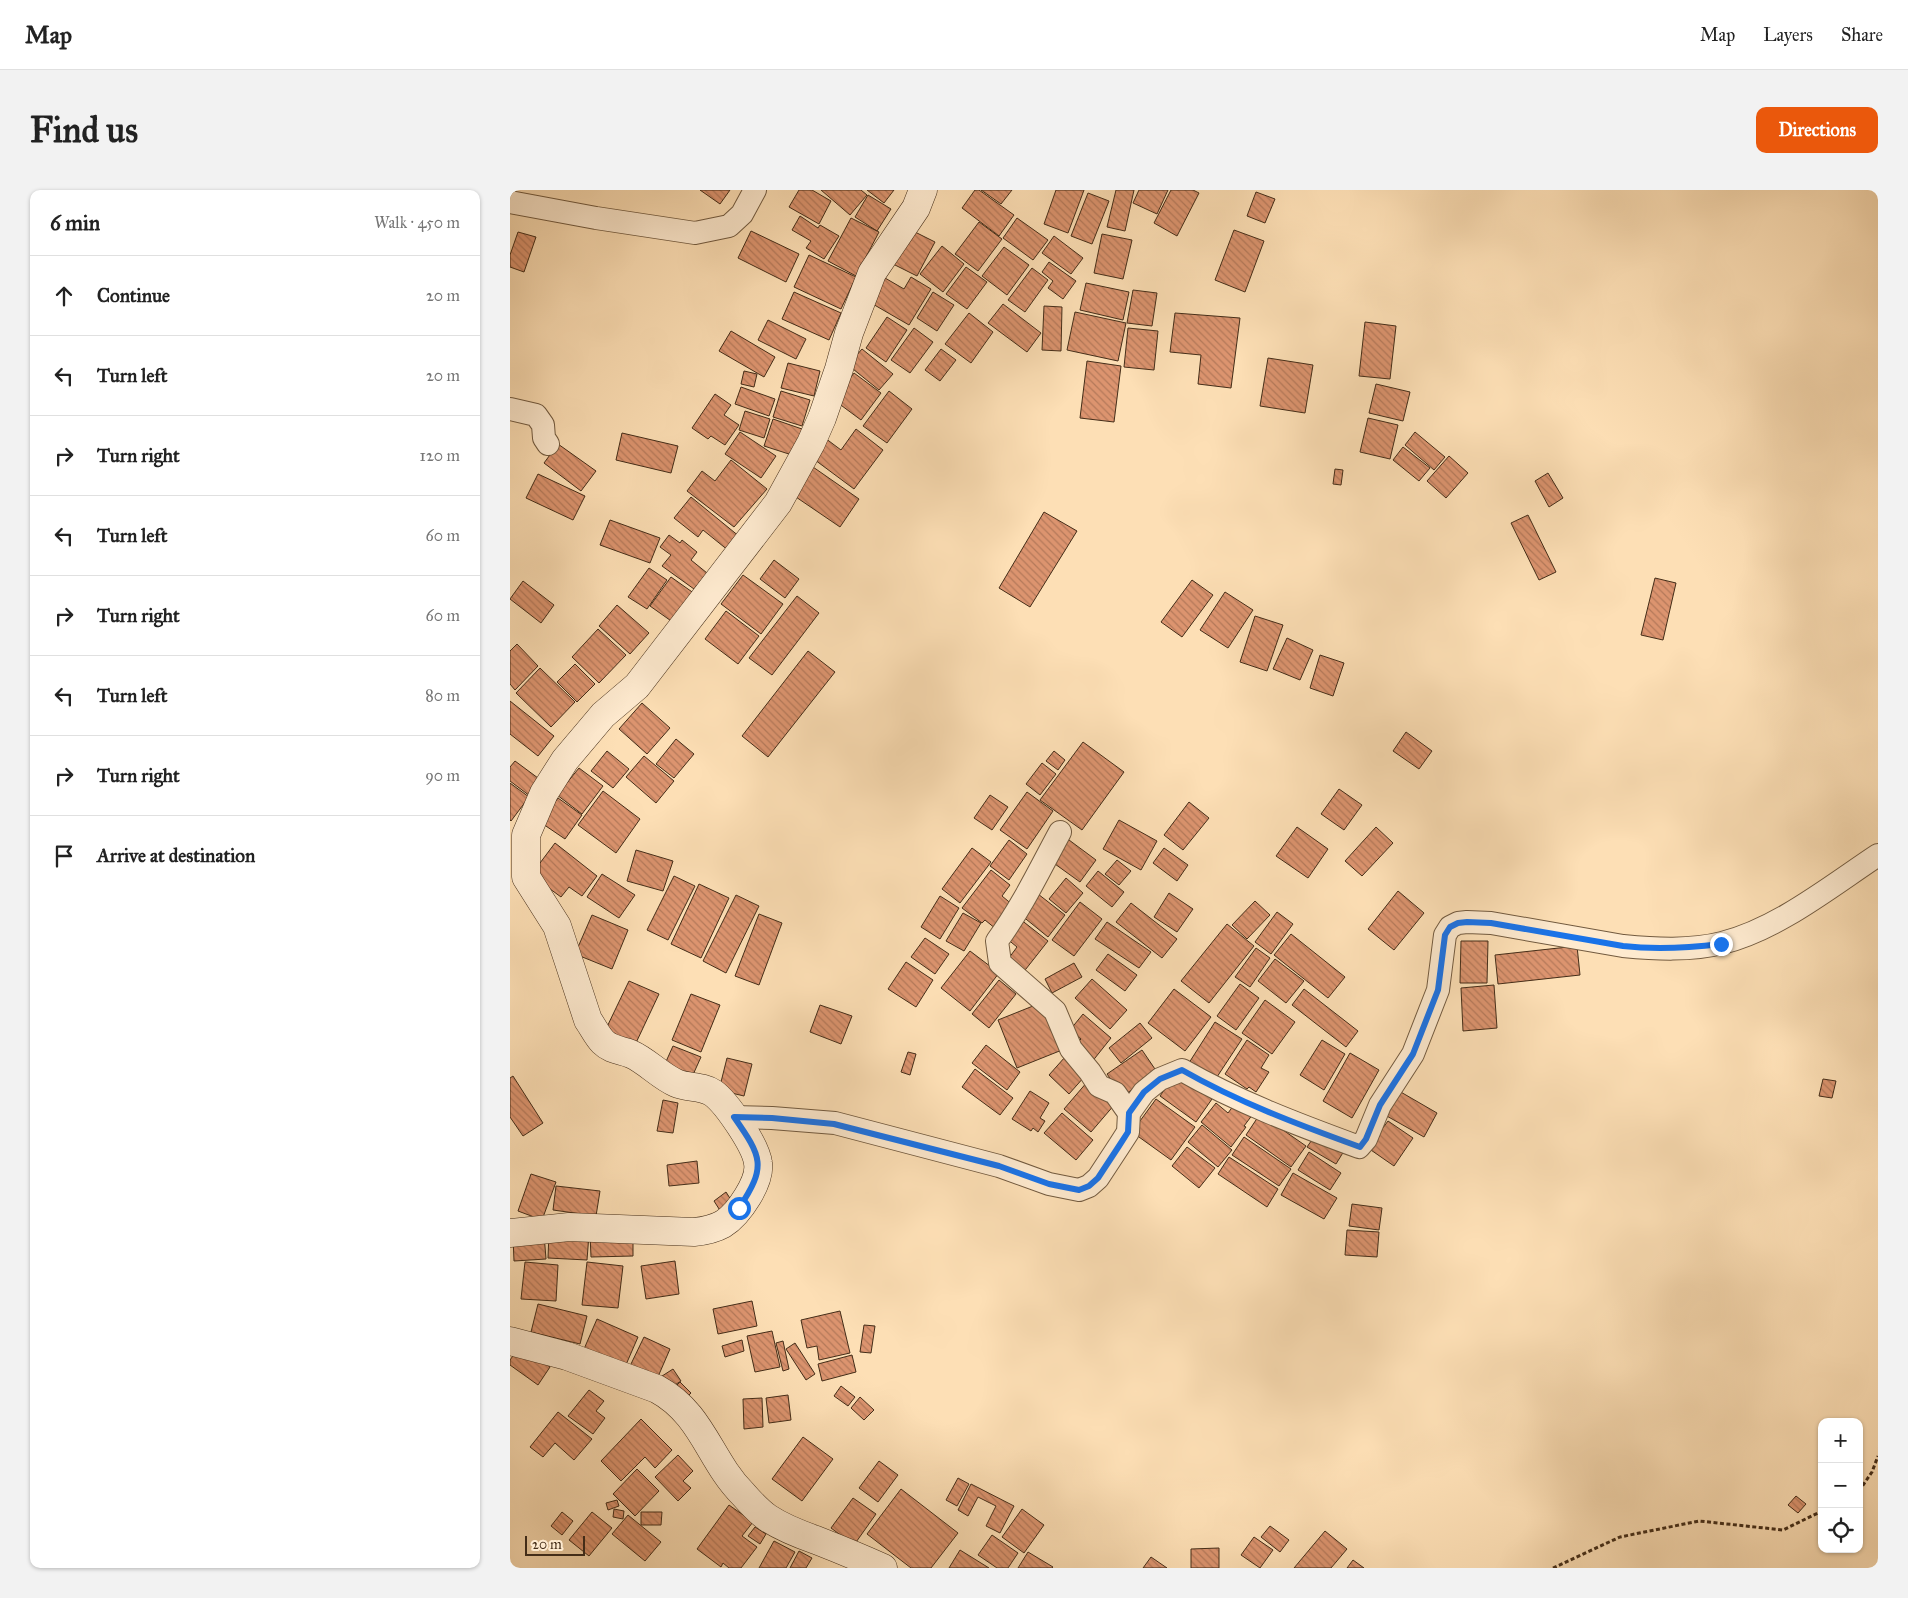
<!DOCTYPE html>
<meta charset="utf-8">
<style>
:root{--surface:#fff;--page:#f2f2f2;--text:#222;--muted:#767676;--line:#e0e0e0;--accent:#ea580c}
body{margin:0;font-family:"IM FELL Great Primer",serif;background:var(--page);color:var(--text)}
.controls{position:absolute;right:15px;bottom:15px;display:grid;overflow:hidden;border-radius:10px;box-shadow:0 1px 4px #0004}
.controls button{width:45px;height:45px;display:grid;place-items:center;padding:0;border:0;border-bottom:1px solid var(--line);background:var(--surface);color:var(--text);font:25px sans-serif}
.scale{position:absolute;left:15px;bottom:12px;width:60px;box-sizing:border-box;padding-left:5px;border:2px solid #442d18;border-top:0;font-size:14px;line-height:18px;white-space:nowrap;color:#442d18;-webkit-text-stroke:4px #feeacf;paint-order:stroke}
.stop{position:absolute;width:15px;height:15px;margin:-11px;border:4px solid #1a73e8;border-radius:50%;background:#fff}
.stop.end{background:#1a73e8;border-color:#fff;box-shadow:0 1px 5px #0008}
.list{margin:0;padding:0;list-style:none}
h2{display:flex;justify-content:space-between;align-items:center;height:65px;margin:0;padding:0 20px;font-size:21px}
h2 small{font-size:16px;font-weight:400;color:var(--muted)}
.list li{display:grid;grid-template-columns:32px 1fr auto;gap:15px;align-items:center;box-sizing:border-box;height:80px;padding:0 20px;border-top:1px solid var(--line)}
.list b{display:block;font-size:19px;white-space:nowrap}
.list em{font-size:16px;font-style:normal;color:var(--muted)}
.icon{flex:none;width:28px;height:28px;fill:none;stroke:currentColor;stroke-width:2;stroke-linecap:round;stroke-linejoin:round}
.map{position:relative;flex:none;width:1368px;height:1378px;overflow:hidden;border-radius:10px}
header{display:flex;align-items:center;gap:30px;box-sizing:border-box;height:70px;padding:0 25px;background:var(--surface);border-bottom:1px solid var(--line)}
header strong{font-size:24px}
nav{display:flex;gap:28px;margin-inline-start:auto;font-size:18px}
.intro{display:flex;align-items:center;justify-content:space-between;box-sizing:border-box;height:120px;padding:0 30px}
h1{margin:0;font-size:35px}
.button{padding:12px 22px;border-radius:10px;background:var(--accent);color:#fff;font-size:18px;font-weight:700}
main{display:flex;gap:30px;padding:0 30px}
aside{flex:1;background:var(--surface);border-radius:10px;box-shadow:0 1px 4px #0004}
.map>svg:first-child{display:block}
.building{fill:url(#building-back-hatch);stroke:#442d18}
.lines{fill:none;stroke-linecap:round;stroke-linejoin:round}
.street-casing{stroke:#725a3f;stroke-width:24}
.secondary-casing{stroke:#442d18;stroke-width:29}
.path{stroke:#442d18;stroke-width:3;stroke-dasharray:4 2.5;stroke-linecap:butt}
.street{stroke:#feeacf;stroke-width:22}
.secondary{stroke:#feeacf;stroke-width:28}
.route{stroke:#1a73e8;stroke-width:6}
</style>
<header>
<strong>Map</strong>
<nav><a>Map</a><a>Layers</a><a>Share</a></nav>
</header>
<div class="intro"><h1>Find us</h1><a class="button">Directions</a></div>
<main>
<aside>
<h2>6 min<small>Walk · 450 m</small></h2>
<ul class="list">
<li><svg class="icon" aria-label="ahead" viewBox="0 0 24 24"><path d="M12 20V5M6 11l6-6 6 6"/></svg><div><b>Continue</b></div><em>20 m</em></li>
<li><svg class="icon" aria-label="left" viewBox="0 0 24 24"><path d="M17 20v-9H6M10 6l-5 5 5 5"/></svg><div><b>Turn left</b></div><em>20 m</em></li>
<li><svg class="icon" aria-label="right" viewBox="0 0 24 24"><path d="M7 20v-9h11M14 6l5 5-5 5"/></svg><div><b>Turn right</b></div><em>120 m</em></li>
<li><svg class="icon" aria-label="left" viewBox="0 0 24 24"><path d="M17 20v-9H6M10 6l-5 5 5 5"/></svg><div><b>Turn left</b></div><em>60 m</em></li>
<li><svg class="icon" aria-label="right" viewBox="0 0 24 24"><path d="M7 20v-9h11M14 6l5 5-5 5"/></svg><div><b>Turn right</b></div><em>60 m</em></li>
<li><svg class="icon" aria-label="left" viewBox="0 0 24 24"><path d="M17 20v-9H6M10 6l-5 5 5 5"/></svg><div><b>Turn left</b></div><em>80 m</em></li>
<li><svg class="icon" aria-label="right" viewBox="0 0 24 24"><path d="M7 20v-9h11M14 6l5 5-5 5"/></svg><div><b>Turn right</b></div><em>90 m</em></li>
<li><svg class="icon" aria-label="arrive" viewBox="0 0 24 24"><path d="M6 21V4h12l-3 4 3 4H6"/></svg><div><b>Arrive at destination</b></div></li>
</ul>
</aside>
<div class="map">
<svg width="1368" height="1378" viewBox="0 0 1368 1378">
<defs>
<pattern id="building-back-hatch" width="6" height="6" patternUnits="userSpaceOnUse" patternTransform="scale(1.25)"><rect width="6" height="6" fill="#dc946f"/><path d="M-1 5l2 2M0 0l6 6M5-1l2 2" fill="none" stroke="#b4795a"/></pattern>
</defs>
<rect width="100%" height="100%" fill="#fddfb5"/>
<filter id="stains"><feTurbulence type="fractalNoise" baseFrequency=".004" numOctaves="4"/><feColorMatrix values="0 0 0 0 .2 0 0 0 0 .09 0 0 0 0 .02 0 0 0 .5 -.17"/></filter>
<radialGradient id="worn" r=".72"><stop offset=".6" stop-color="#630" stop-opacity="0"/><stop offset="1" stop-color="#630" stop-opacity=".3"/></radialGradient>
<path class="building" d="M190,0H220L210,14Z
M289,0H302L321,11L309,34L279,17Z
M311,0H351L357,5L340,25Z
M357,0H384L374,13Z
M465,0H469L504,25L489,46L452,18Z
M471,0H502L491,14Z
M546,0H574L558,43L534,34Z
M606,0H624L615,41L597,37Z
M629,0H658L647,24L623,13Z
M661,0H683L689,3L667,46L644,33Z
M746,2L765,9L755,33L737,26Z
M578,3L599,11L582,54L561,46Z
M358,5L381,19L367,41L345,27Z
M290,26L308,38L310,35L329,46L314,69L296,58L301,51L282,40Z
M341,28L369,42L346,86L318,71Z
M507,28L538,50L523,70L493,48Z
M469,32L492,49L468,81L445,64Z
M401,40L425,52L407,86L383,74Z
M724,40L754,51L735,102L705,90Z
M241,41L289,64L276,92L228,68Z
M8,42L26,47L14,82L0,77V65Z
M592,44L622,50L613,89L584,83Z
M544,46L573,68L561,84L532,63Z
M432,56L454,74L433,102L410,84Z
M494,57L519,75L497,105L472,86Z
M299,65L346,87L331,119L284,97Z
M539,72L566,91L553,109L538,98L543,91L532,82Z
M456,77L477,92L457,119L436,104Z
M522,78L538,90L515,122L498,110Z
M401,87L421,99L399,135L361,113L375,88L394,99Z
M576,93L619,102L613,130L570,120Z
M623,100L647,103L642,136L617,133Z
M284,102L331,123L319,150L272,129Z
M423,102L444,115L427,141L407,128Z
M493,114L531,143L517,162L478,133Z
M534,116L552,117L551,161L532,160Z
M565,122L616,133L608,171L557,160Z
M459,123L483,142L461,173L435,154Z
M665,123L730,128L721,198L688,194L691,165L660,162Z
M377,127L397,140L376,172L356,158Z
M258,130L296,149L286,169L248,150Z
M855,132L886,136L880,189L849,186Z
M404,138L423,152L400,183L381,170Z
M618,138L648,141L644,180L614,177Z
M221,141L265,167L254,187L209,161Z
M352,159L383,184L369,200L338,175Z
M431,159L446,170L430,191L415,180Z
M758,168L803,175L795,223L750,216Z
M577,171L611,176L604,232L570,228Z
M278,173L310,181L304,206L271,198Z
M234,181L247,184L244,197L231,194Z
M344,183L371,203L351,230L324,210Z
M866,194L900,202L893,231L859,223Z
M231,197L265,209L259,226L225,214Z
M271,201L300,210L292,236L263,227Z
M379,201L402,219L377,253L353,236Z
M205,204L221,215L214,225L229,235L215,255L201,246L198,249L182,238Z
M235,221L260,229L254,248L229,240Z
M858,228L888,235L880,269L850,262Z
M263,229L292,239L282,265L254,256Z
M346,239L373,260L344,299L301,267L315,248L331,260Z
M230,242L266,266L251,288L215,264Z
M905,242L935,267L924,280L895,255Z
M112,243L168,256L161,283L106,270Z
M48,254L86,281L71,301L34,273Z
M893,257L920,278L909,291L883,270Z
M939,266L958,283L936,308L917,291Z
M221,270L257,299L224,337L177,301L192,281L205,291Z
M303,277L349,309L330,337L283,305Z
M825,279L833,280L831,295L823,294Z
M1038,283L1053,308L1039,317L1025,291Z
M28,284L75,306L63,330L16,308Z
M181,307L230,347L219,361L193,340L188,347L164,328Z
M534,322L567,341L520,417L489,398Z
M1018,325L1046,382L1029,390L1001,333Z
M100,330L150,348L140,373L90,355Z
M159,345L170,353L172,350L187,362L181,370L197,383L184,399L152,376L161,365L150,357Z
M264,370L289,389L275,408L250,389Z
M139,378L157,390L137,419L118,407Z
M233,385L273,414L251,444L211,414Z
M161,387L185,404L164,433L140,416Z
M1145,388L1166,393L1153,450L1131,445Z
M682,390L703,405L672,447L651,432Z
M13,391L44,415L31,433L0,409Z
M715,402L743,420L718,458L690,440Z
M287,406L309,423L262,485L239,468Z
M107,415L139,443L120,464L89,436Z
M216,421L249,446L228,474L195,449Z
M745,426L773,435L757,481L730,472Z
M88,439L116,465L89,493L62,467Z
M777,448L803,460L790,490L763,479Z
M7,454L28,476L5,500L0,494V461Z
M298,461L325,482L258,567L232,546Z
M810,465L834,473L823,506L800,498Z
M65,474L85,494L67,512L47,492Z
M30,478L65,512L41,537L6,503Z
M0,511L44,546L28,566L0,544Z
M132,513L160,538L137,564L109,539Z
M896,542L922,561L909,579L883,561Z
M166,549L184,564L164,588L146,574Z
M573,552L614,582L572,640L530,610Z
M97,561L119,579L103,598L81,581Z
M544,561L555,570L548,580L536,571Z
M134,566L164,591L146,613L116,587Z
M5,571L32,591L20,606L0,591V577Z
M532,573L546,584L530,605L516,594Z
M69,578L93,596L72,624L47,605Z
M0,593L19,607L1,631L0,630Z
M829,599L852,615L834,640L811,624Z
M93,601L130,629L106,663L68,635Z
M517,602L543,621L517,659L490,640Z
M480,605L498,617L482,640L464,628Z
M48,608L72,625L55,649L30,632Z
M679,612L699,628L673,660L654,645Z
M609,630L647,651L631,680L593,659Z
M787,637L818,659L798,688L766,666Z
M866,637L883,653L852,686L835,671Z
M555,647L586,670L570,692L538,669Z
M499,650L517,664L499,690L480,676Z
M45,653L87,686L72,706L59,697L51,707L21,685Z
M462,658L481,672L450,713L432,699Z
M654,658L678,675L667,691L643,673Z
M126,660L163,671L153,701L117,691Z
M607,670L621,681L609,695L595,684Z
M481,680L500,695L492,706L504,716L486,739L475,730L472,733L452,718Z
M588,681L614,702L602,717L576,696Z
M92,684L125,705L109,728L77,707Z
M164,686L185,696L158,750L137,740Z
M556,688L573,703L556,723L539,709Z
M189,694L219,708L191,768L161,754Z
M888,701L914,723L884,760L858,739Z
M659,703L683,719L667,742L644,727Z
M528,704L555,725L538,747L511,725Z
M226,705L249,716L216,783L193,771Z
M430,706L449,718L430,749L411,737Z
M745,711L760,725L737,749L722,735Z
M570,712L592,729L564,766L542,750Z
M621,713L667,749L652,768L606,732Z
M767,722L783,734L761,764L745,752Z
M453,723L471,733L454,761L436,751Z
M249,724L272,733L249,795L225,786Z
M82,725L118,740L102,779L65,764Z
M510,729L538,751L512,784L496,772L507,757L496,748Z
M597,732L641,762L629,778L585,749Z
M717,734L744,756L699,813L671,791Z
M781,744L835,787L818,808L764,765Z
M415,748L439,764L425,784L401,767Z
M951,751H978L977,793H950Z
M1067,756L1070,785L988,794L985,765Z
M746,758L760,768L740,797L725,787Z
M460,761L489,783L460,821L431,798Z
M598,764L627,785L615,801L586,780Z
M765,769L794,791L776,813L748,791Z
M396,772L423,790L406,817L378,799Z
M564,773L572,787L542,803L535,789Z
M582,789L617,820L600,839L565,808Z
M489,790L506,804L479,838L462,824Z
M119,791L149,804L125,855L95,841Z
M730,794L749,808L726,840L707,826Z
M984,795L987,838L953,841L951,798Z
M664,799L701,827L675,861L638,833Z
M794,799L848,841L836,857L782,815Z
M181,804L210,815L191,862L162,850Z
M755,810L785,832L762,864L732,843Z
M533,812L552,860L507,878L488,830Z
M310,815L342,826L331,854L300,842Z
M573,824L601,848L581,873L563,857L571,849L560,840Z
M705,832L732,849L703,893L677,876Z
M630,833L642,848L611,873L599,858Z
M737,850L759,865L751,878L759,882L746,902L739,897L737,899L715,884Z
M812,850L835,864L814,900L790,885Z
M476,855L510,882L497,900L462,873Z
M163,856L191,867L182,887L154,876Z
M632,860L647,882L613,906L597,884Z
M398,862L406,864L400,885L391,882Z
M840,863L869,880L842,928L813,911Z
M555,867L575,886L559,904L539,885Z
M217,868L242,874L234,906L209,900Z
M465,879L503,908L490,925L452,897Z
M666,883L702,909L686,932L650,906Z
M3,886L33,933L13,946L0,927V888Z
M1313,889L1326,891L1322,908L1309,906Z
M578,891L605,914L581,942L554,919Z
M520,901L539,913L530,928L535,931L528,942L523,938L521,941L502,929Z
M889,901L927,923L914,947L875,925Z
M646,909L685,937L661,970L622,942Z
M153,910L168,913L163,943L147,941Z
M727,911L743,924L734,936L736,937L721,957L691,932L706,913L718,923Z
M552,923L583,950L566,970L534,943Z
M750,924L796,956L781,977L736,945Z
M878,931L903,948L884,976L858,958Z
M692,935L722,960L708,977L678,952Z
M806,944L834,961L826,974L797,957Z
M734,947L781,979L769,996L722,965Z
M677,957L705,978L689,998L662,976Z
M799,962L831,983L820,1000L788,980Z
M719,967L768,999L757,1017L708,984Z
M187,971L189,993L159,996L157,975Z
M783,983L827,1008L814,1029L771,1005Z
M21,984L46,992L32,1030L8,1021Z
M46,996L90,1001L86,1026L43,1020Z
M216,1002L223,1013L211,1022L204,1011Z
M842,1014L872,1018L869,1040L839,1036Z
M837,1040L869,1042L867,1067L835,1065Z
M39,1043L79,1044L77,1070L38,1068Z
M123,1043V1066L81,1067L80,1044Z
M34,1044L36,1069L4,1071L3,1047Z
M165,1071L169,1104L136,1109L131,1076Z
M15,1072L48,1075L46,1111L11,1109Z
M77,1072L113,1076L108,1118L72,1115Z
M242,1111L247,1136L208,1144L203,1119Z
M28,1114L77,1126L70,1154L21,1142Z
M330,1121L340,1163L309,1170L307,1156L297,1158L291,1130Z
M87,1129L128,1147L115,1177L74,1159Z
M354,1135L365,1136L361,1163L350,1162Z
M262,1141L270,1177L245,1182L237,1146Z
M134,1147L160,1159L147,1189L120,1176Z
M232,1150L234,1161L215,1167L212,1156Z
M273,1151L279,1179L273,1181L266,1153Z
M285,1153L305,1184L296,1190L276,1159Z
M10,1156L40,1177L28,1195L0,1175V1170Z
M342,1165L346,1182L312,1191L308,1174Z
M163,1179L171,1191L157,1200L149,1188Z
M170,1192L181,1203L171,1213L160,1202Z
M331,1196L345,1207L338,1216L324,1206Z
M79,1200L94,1211L86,1221L95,1228L83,1244L58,1226Z
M278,1205L281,1230L259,1233L256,1208Z
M350,1207L364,1220L354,1230L341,1218Z
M252,1208L253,1237L234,1239L233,1209Z
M48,1222L82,1249L64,1270L45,1253L33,1267L20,1257Z
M131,1229L162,1260L145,1278L135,1267L111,1291L91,1271Z
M293,1247L323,1269L292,1311L262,1289Z
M168,1265L183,1281L173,1291L181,1298L168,1311L145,1287Z
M369,1271L388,1285L368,1312L349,1298Z
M127,1279L149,1301L125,1326L103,1304Z
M448,1288L459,1294L447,1316L436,1310Z
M461,1294L504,1316L490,1343L476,1336L486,1316L468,1307L458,1326L448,1320Z
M391,1299L448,1343L421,1378H401L357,1344Z
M1286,1306L1296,1314L1288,1323L1278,1315Z
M343,1308L366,1324L344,1355L321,1338Z
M107,1310L109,1316L98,1320L96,1313Z
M219,1315L243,1332L232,1346L247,1357L231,1378H219L213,1373L211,1377L187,1359Z
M104,1319L114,1321L113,1329L103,1327Z
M512,1319L534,1335L514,1363L492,1347Z
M52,1322L63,1331L52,1345L41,1336Z
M82,1322L102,1338L79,1366L59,1350Z
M131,1322H152L151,1335H131Z
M118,1325L151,1352L135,1371L102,1344Z
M760,1336L779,1350L770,1362L751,1347Z
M245,1337L256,1344L250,1354L238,1346Z
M815,1341L837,1359L821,1378H784Z
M482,1345L508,1363L498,1378H487L468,1365Z
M744,1347L763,1360L750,1378L731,1365Z
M264,1351L285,1362L276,1378H249Z
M709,1358V1378H681V1359Z
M450,1360L479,1378H439Z
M289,1361L302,1368L296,1378H280Z
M518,1362L543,1377L542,1378H508Z
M641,1367L657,1378H633Z
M843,1370L854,1378H837Z"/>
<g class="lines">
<g class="street-casing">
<path id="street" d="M0,12L86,28L185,43L219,36L232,24L245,0
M0,219L26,225L33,235L34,248L38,254
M550,642C530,679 512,717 487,751L490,773L545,821L561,859L580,882L589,896L605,903L619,923
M224,927L262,928L325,933L489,976L539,994L569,1000L579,996L588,988L609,956L618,942L619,923L634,902L650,889L672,880C728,912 789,935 849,957L856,949L870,915L903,864L928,800L935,745L940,737L948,733L957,732L981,733L1113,756C1145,759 1181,761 1212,753C1268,739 1321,696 1368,665"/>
</g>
<g class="secondary-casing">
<path id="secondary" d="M0,1043L59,1037L184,1042C195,1041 204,1039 213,1034C229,1024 251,991 248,973C246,956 217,913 203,903C193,896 177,898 166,893C150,886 137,871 121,864C111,860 101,860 93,852C87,846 83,837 78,830L47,736L16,687V645L34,603L55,570L93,525L127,496L268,313L301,253L312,228L329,179L339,143L362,83L406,18L413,0
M0,1151L57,1166L147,1199C193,1224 199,1270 233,1304C240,1312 249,1322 258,1328C273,1338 289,1344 306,1350C329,1359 351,1368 373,1378"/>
</g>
<path class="path" d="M1349,1301L1362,1282L1368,1266
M1043,1378L1110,1347L1189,1331L1273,1340L1312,1321"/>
<use href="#street" class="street"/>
<use href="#secondary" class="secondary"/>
</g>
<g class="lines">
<path class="route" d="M229,1018C257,976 252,967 224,927L262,928L324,934L489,976L539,994L569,1000L579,996L588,988L609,956L618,942L619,923L634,902L650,889L672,880C728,912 789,935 850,957L856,949L870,915L903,864L928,800L935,745L940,737L948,733L957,732L981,733L1113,756C1147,760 1178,758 1211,754"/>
</g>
<rect width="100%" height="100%" filter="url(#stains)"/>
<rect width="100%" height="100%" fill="url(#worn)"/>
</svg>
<div class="controls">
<button>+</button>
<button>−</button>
<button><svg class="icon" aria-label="locate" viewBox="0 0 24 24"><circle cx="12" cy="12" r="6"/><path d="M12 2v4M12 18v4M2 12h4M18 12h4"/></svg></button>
</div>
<div class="scale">20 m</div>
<div class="stop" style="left:229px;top:1018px"></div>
<div class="stop end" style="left:1211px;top:754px"></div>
</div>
</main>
